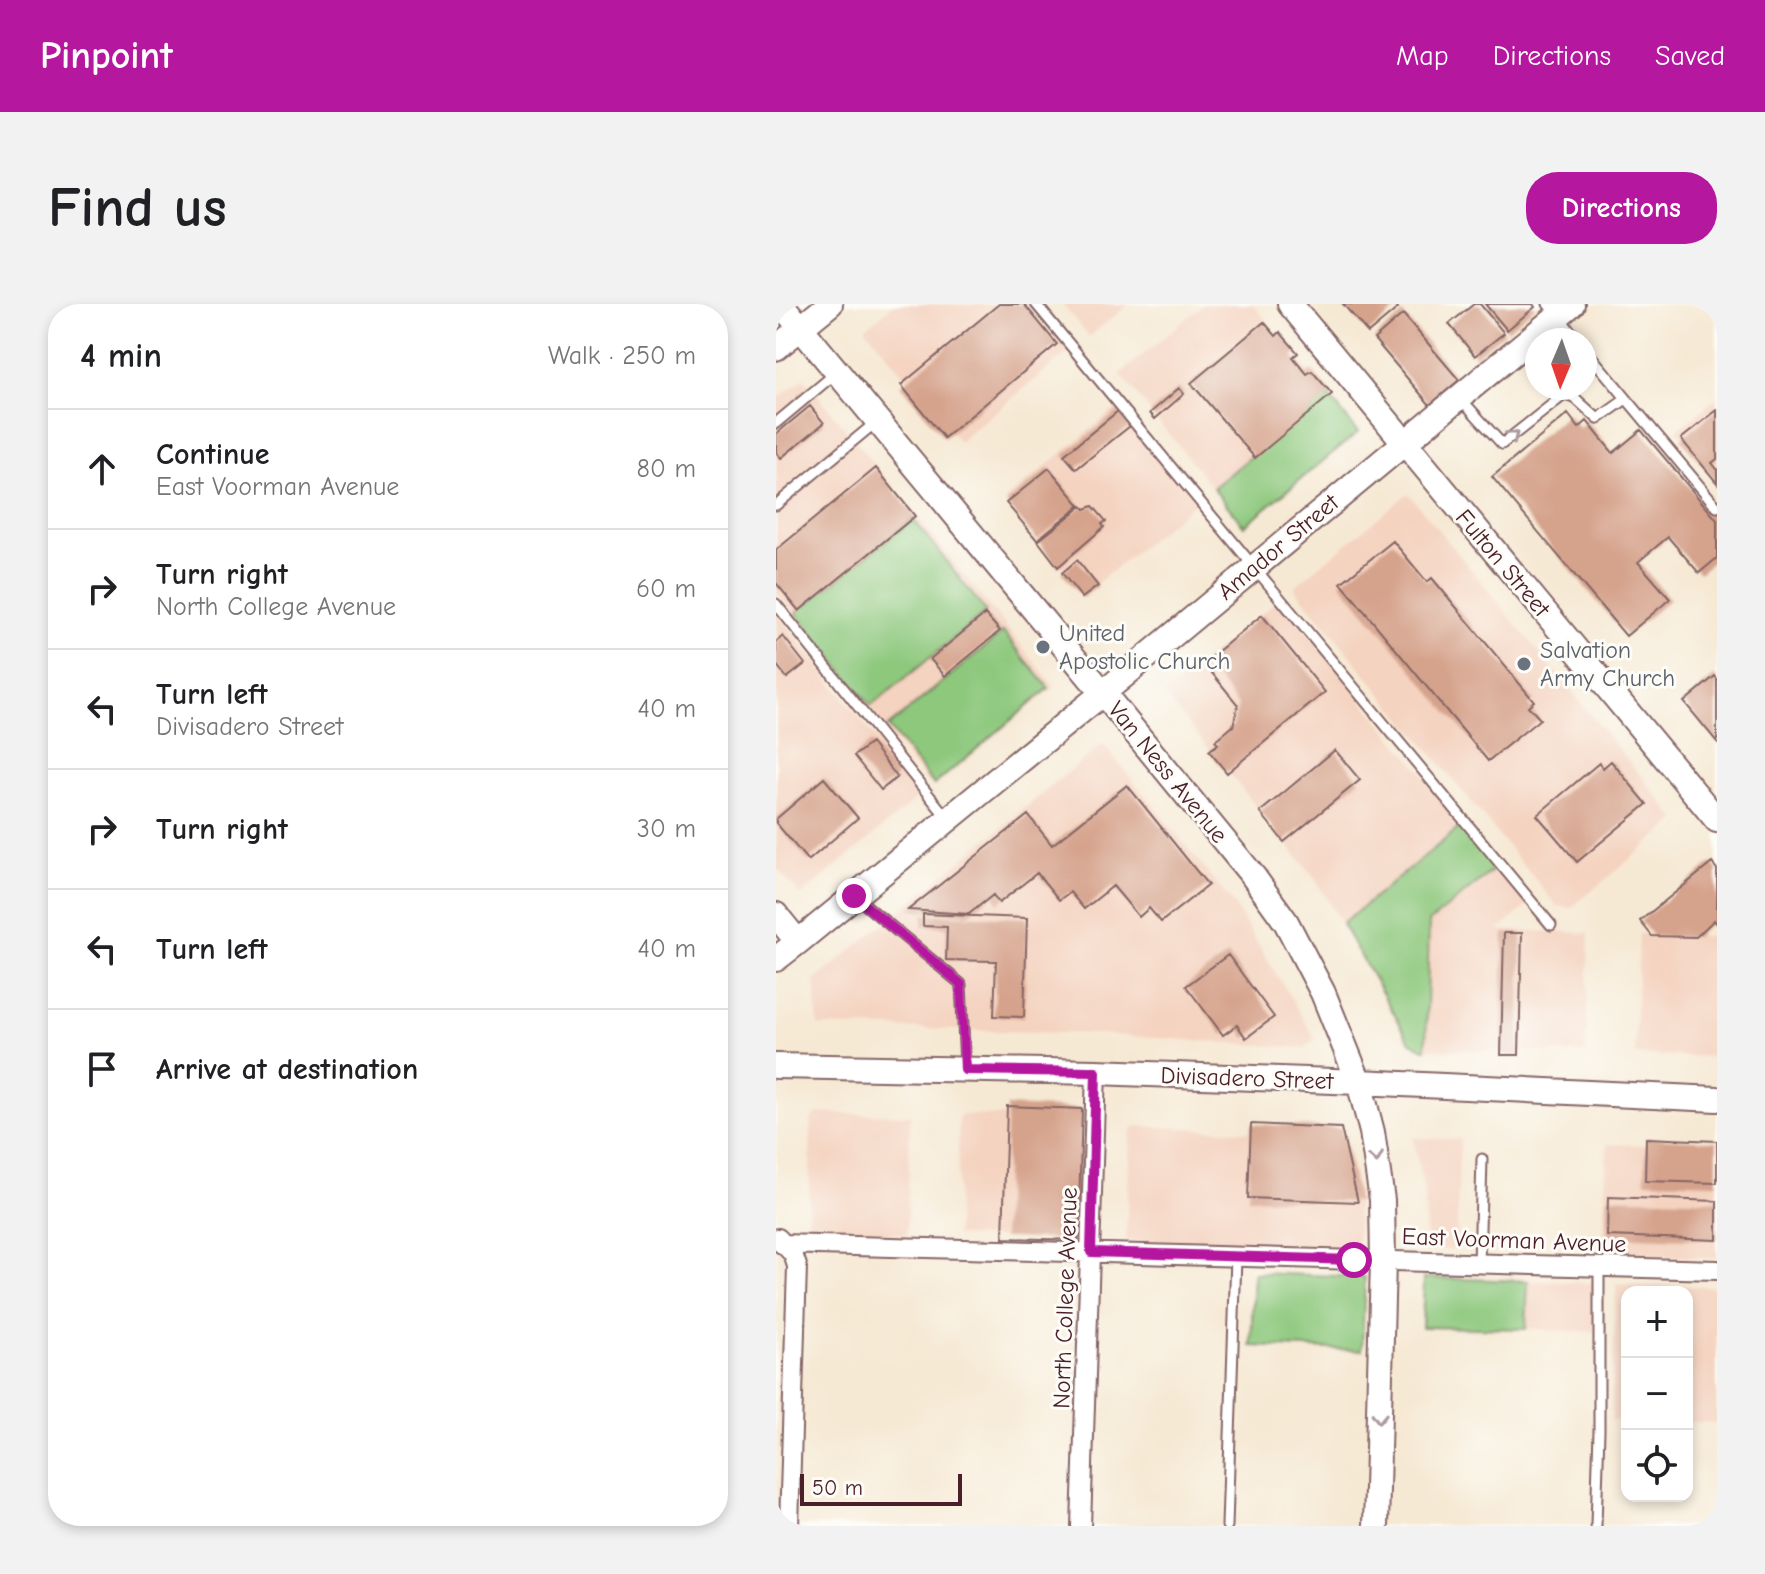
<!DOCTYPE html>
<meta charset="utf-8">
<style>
:root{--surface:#fff;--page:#f2f2f2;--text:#202124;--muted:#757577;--line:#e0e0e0;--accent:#b5179e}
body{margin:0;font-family:"Comic Neue",sans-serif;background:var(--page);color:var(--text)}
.controls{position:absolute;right:24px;bottom:24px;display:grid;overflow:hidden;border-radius:16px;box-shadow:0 4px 12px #0003}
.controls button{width:72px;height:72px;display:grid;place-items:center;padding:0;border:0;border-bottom:2px solid var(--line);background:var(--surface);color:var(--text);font:40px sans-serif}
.compass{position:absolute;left:749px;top:24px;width:72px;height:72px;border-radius:50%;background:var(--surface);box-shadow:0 4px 12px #0003;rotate:182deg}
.scale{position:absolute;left:24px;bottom:20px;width:162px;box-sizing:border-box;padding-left:8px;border:4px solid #4a1f2b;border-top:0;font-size:22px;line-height:28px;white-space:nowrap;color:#4a1f2b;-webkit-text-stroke:6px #fdfcf7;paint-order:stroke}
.stop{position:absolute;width:24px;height:24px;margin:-18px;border:6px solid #b5179e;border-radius:50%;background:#fff}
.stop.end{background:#b5179e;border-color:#fff;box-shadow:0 2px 8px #0008}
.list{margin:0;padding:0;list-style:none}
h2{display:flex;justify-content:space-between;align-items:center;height:104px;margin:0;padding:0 32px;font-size:34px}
h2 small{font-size:26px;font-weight:400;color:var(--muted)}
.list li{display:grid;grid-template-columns:52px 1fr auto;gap:24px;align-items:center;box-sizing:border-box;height:120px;padding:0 32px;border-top:2px solid var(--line)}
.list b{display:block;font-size:30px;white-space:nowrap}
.list p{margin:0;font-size:26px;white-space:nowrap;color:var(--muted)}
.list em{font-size:26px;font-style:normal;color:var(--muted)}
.icon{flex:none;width:44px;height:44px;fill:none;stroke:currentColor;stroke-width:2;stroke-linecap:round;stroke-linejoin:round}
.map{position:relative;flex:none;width:941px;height:1222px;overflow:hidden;border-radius:32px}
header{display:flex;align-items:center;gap:48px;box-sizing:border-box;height:112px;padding:0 40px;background:var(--accent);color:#fff}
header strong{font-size:38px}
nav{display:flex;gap:44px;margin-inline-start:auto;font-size:28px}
.intro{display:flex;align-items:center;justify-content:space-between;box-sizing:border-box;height:192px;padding:0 48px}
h1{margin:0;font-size:56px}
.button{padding:20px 36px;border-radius:32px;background:var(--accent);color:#fff;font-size:28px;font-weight:700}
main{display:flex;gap:48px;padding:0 48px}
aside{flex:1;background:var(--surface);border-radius:32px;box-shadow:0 4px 12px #0003}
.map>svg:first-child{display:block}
.built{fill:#f4d3c0}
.green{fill:#8dc87d;stroke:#6c7454;stroke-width:2}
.building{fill:#d5a28b}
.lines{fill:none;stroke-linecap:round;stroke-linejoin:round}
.lane-casing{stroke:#866666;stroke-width:13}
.street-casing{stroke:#866666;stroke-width:22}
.secondary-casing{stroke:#866666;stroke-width:28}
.lane{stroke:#fff;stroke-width:9}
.street{stroke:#fff;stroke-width:18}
.secondary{stroke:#fff;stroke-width:24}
.oneway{stroke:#ae9aa0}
.route{stroke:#b5179e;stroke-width:10}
.worship-dot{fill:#6b7280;stroke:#fdfcf7;stroke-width:3}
.labels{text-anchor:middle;stroke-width:6;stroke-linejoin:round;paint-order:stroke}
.street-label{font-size:24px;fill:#4a1f2b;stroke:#fdfcf7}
.worship-label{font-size:24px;fill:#5b616d;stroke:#fdfcf7;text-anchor:start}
</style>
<header>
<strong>Pinpoint</strong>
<nav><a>Map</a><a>Directions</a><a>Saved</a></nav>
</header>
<div class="intro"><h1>Find us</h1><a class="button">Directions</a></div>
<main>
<aside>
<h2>4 min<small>Walk · 250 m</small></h2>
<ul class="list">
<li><svg class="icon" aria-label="ahead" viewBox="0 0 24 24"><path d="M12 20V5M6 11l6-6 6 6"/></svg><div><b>Continue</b><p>East Voorman Avenue</p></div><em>80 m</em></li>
<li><svg class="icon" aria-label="right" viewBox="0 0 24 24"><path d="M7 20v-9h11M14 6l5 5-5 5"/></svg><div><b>Turn right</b><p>North College Avenue</p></div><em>60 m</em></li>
<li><svg class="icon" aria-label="left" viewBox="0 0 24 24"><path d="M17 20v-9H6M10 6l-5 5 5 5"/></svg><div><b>Turn left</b><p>Divisadero Street</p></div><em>40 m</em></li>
<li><svg class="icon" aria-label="right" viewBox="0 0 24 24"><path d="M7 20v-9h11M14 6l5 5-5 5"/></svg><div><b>Turn right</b></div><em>30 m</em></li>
<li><svg class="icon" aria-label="left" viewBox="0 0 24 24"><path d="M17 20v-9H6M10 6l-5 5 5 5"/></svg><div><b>Turn left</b></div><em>40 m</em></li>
<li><svg class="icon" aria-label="arrive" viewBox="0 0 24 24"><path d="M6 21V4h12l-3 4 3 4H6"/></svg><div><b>Arrive at destination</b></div></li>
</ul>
</aside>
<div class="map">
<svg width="941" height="1222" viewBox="0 0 941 1222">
<rect width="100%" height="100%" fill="#fdfcf7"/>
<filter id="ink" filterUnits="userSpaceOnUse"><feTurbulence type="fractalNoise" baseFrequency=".0125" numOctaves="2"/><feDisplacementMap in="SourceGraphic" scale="16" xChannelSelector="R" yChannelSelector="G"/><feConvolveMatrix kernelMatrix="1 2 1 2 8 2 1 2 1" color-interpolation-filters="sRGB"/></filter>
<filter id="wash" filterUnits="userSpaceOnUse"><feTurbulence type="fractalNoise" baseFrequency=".006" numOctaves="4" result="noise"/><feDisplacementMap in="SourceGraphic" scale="32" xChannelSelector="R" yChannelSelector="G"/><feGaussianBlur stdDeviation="1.8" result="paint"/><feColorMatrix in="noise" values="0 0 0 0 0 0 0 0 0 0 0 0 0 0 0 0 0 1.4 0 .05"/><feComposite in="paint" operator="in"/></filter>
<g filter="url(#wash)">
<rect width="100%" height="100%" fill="#f6e9d4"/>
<path class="built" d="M118,0H260L297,44L183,138L89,24Z
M286,0H353L313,33Z
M428,0H477L551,90L437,184L344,70Z
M28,74L279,383L152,479L0,288V96Z
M941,94V175L901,126Z
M344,101L422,196L308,290L230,195Z
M632,189L901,516L795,604L781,602L518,283Z
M503,295L688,520L566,620L537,572L388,390Z
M0,307L144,492L25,592L0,563Z
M327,440L459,602L539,734L529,744L321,730L42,722L39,676Z
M722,562L753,600L723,626L813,629L810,749L650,745L653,618Z
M863,630L941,632V753L859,751Z
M43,809L134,811L131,930L32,928L35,816L38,811Z
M183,811L306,814L301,935L180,932Z
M362,822L570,832L581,887L582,943L350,937L354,829L357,824Z
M637,834L684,835L680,946L650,945L649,892Z
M831,840L941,843V954L827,950Z
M752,977L821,979L819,1028L750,1025Z
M840,980L941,983V1119L911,1118V988H851V1116H835Z"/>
<path class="green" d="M551,90L582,128L468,222L437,184Z
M137,215L210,308L95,402L20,309Z
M227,328L273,384L158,481L112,423Z
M688,520L722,562L653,618L650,745H648L634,737L566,620Z
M478,969L589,973L586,1046L475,1042Z
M648,974L752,977L750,1025L646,1023Z"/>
<g id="blocks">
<path class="building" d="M223,0H248L281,40L168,134L125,81Z
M567,0H619L622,4L592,29Z
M698,0H704L728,29L699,52L673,20Z
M709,0H757L759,3L731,26Z
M627,10L683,76L654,101L598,35Z
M488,18L500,32L504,28L522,49L517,53L531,70L536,67L556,90L479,154L415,79Z
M403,84L408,90L379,115L374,109Z
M34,102L48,119L5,154L0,148V130Z
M941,106V155L936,159L941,165V179L905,135Z
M342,107L354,122L300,165L288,151Z
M792,110L803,124L811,117L837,149L865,126L941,216V254L923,269L892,233L862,258L894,295L850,332L716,173Z
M100,164L139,212L23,307L0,279V246Z
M273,164L304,201L261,236L230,199Z
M306,202L309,205L317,202L330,217L326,220L328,223L282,263L262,237Z
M617,237L651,278L656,274L758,397L752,402L764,415L712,457L565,279Z
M301,256L322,282L306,294L286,269Z
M209,310L224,327L169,372L154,355Z
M486,311L549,388L451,469L433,447L442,440L439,437L457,422L462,401L436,369L437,368L429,358Z
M7,332L29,360L11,374L0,360V338Z
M939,372L941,375V438L908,398Z
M95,439L121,473L105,486L78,452Z
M559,446L584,476L508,538L484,508Z
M835,457L871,500L801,558L761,511L823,459L827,464Z
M48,474L82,514L32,557L0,519V515Z
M351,481L432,581L385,618L373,604L363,613L337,582L308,605L294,588L283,596L261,569L223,599L217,591L193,610L132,606L252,511L276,541Z
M936,559L941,565V620L938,616L920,633L876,632L864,617Z
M147,610L251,614L248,713L218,712L220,657L170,656L171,623L147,622Z
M728,629H746L743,751H725Z
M452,651L498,713L470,734L461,721L447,731L410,682Z
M231,802L306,805L302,936L227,934Z
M475,820L565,824L582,898L472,894Z
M870,834L941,837V879L869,877Z
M832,893L941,897V936L831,932Z"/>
</g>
</g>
<g filter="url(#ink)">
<use href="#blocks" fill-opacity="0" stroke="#866666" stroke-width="2"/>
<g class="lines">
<g class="lane-casing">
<path id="lane" d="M260,0L775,621
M772,0L802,36
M809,45L941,203
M686,96L726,140L788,91L799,94L822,115L850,95
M0,119L61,68
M0,201L99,119
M0,300L172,515
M81,594L185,680L189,762
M703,960L706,855
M451,1222L460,953
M820,1222L823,1126V963"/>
</g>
<g class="street-casing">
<path id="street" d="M2,934L17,950L21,962L13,1222
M6,940L941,966
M305,1222L320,768"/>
</g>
<g class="secondary-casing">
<path id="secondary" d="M5,0L327,389L477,572L510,618L547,689L583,778L596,828L606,896L607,957L600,1222
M514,0L941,516
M0,44L54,0
M0,611L22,638L0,655
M22,638L327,389L796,0
M0,762L320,768L583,778L941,795"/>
</g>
<use href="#lane" class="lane"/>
<use href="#street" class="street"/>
<use href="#secondary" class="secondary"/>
</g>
<defs><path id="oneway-chevron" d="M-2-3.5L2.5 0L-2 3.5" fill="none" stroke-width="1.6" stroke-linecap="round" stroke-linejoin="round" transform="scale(2)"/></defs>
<g class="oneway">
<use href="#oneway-chevron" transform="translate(737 132) rotate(-38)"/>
<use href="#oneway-chevron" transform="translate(600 854) rotate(81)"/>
<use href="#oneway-chevron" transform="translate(603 1114) rotate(92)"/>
</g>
</g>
<g class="lines" filter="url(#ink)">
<path class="route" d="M78,592L185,680L189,766L320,768L315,948L578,956"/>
</g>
<g class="worship-dot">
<circle cx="267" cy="343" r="8"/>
<circle cx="748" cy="360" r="8"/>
</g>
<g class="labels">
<g class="street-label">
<text transform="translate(502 243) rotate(-40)" y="8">Amador Street</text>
<text transform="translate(727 259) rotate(50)" y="8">Fulton Street</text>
<text transform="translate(392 468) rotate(51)" y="8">Van Ness Avenue</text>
<text transform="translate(471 774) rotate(2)" y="8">Divisadero Street</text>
<text transform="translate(738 936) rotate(2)" y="8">East Voorman Avenue</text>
<text transform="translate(289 994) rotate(-88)" y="8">North College Avenue</text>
</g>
<g class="worship-label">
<text x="283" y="337">United<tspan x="283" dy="28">Apostolic Church</tspan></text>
<text x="764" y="354">Salvation<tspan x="764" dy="28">Army Church</tspan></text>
</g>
</g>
</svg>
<div class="controls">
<button>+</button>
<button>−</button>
<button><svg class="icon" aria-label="locate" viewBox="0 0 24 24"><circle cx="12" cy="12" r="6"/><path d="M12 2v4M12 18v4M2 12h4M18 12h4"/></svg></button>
</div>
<svg class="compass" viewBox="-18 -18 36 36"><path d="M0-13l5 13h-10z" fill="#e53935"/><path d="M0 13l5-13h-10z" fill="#757577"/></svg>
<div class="scale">50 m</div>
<div class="stop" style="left:578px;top:956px"></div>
<div class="stop end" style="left:78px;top:592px"></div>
</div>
</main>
